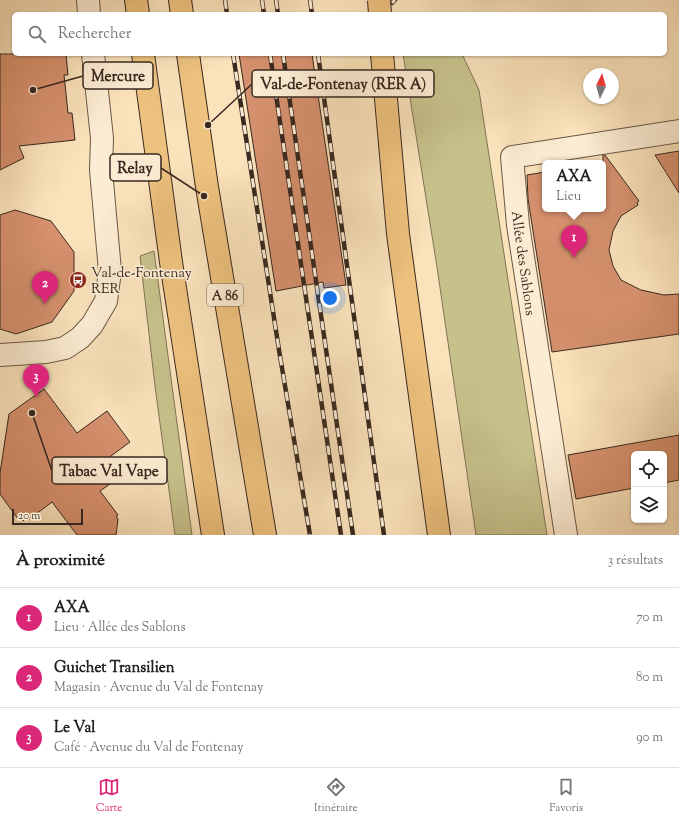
<!DOCTYPE html>
<html lang="fr">
<meta charset="utf-8">
<style>
:root{--surface:#fff;--page:#f6f6f6;--text:#202124;--muted:#757577;--line:#e0e0e0;--accent:#db2777}
body{margin:0;font-family:"Sorts Mill Goudy",serif;background:var(--page);color:var(--text)}
.controls{position:absolute;right:12px;bottom:12px;display:grid;overflow:hidden;border-radius:6px;box-shadow:0 1px 3px #0004}
.controls button{width:36px;height:36px;display:grid;place-items:center;padding:0;border:0;border-bottom:1px solid var(--line);background:var(--surface);color:var(--text);font:20px sans-serif}
.compass{position:absolute;left:583px;top:68px;width:36px;height:36px;border-radius:50%;background:var(--surface);box-shadow:0 1px 3px #0004;rotate:5deg}
.scale{position:absolute;left:12px;bottom:10px;width:71px;box-sizing:border-box;padding-left:4px;border:2px solid #392920;border-top:0;font-size:11px;line-height:14px;white-space:nowrap;color:#392920;-webkit-text-stroke:3px #fcecd3;paint-order:stroke}
.you{position:absolute;left:330px;top:298px;width:14px;height:14px;margin:-10px;border:3px solid #fff;border-radius:50%;background:#1a73e8;box-shadow:0 0 0 6px #1a73e833}
.badge{display:grid;place-items:center;width:26px;height:26px;border-radius:50%;background:var(--accent);color:#fff;font-size:13px;font-weight:700}
.pin{position:absolute;translate:-50% -33px;filter:drop-shadow(0 1px 2px #0008)}
.pin::after{content:'';position:absolute;top:21px;width:14px;height:12px;background:inherit;clip-path:polygon(0 0,100% 0,50% 100%)}
.popup{position:absolute;left:542px;top:160px;width:64px;height:52px;box-sizing:border-box;display:grid;place-content:center;border-radius:6px;background:var(--surface);filter:drop-shadow(0 1px 3px #0005);font-size:13px;white-space:nowrap;color:var(--muted)}
.popup b{font-size:15px;color:var(--text)}
.popup::after{content:'';position:absolute;left:50%;top:100%;margin-left:-8px;border:8px solid transparent;border-top-color:var(--surface)}
.list{margin:0;padding:0;list-style:none}
h2{display:flex;justify-content:space-between;align-items:center;height:52px;margin:0;padding:0 16px;font-size:17px}
h2 small{font-size:13px;font-weight:400;color:var(--muted)}
.list li{display:grid;grid-template-columns:26px 1fr auto;gap:12px;align-items:center;box-sizing:border-box;height:60px;padding:0 16px;border-top:1px solid var(--line)}
.list b{display:block;font-size:15px;white-space:nowrap}
.list p{margin:0;font-size:13px;white-space:nowrap;color:var(--muted)}
.list em{font-size:13px;font-style:normal;color:var(--muted)}
.icon{flex:none;width:22px;height:22px;fill:none;stroke:currentColor;stroke-width:2;stroke-linecap:round;stroke-linejoin:round}
.map{position:relative;flex:none;width:679px;height:535px;overflow:hidden}
.search{position:absolute;background:var(--surface);box-shadow:0 1px 3px #0004;left:12px;right:12px;top:12px;height:44px;display:flex;align-items:center;gap:10px;box-sizing:border-box;padding:0 14px;border-radius:6px;color:var(--muted);font-size:15px}
.sheet{height:232px;background:var(--surface)}
nav{display:flex;justify-content:space-around;align-items:center;box-sizing:border-box;height:56px;border-top:1px solid var(--line);background:var(--surface);font-size:11px;color:var(--muted)}
nav a{display:grid;justify-items:center;gap:2px}
nav .on{color:var(--accent)}
.map>svg:first-child{display:block}
.green{fill:#c6c18b;stroke:#807556}
.building{fill:#d5906d;stroke:#392920}
.lines{fill:none;stroke-linecap:round;stroke-linejoin:round}
.minor-casing{stroke:#695747;stroke-width:24}
.motorway-casing{stroke:#392920;stroke-width:24}
.minor{stroke:#fcecd3;stroke-width:22}
.motorway{stroke:#edc17e;stroke-width:22}
.rail-casing{stroke:#392920;stroke-width:4.5}
.rail{stroke:#fcecd3;stroke-width:3;stroke-dasharray:9;stroke-linecap:butt}
.motorway-bridge-casing{stroke:#392920;stroke-width:24;stroke-linecap:butt}
.motorway-bridge{stroke:#edc17e;stroke-width:22}
.labels{text-anchor:middle;stroke-width:3.5;stroke-linejoin:round;paint-order:stroke}
.shield{fill:#fcecd3;stroke:#746456;stroke-width:1}
.shield-label{font-size:13px;font-weight:bold;fill:#392920}
.street-label{font-size:14px;fill:#392920;stroke:#fcecd3}
.poi-label{font-size:14px;fill:#392920;stroke:#fcecd3;text-anchor:start}
.leader{fill:none;stroke:#392920;stroke-width:1.5}
.callout-dot{fill:#392920;stroke:#fcecd3;stroke-width:1.5}
.callout{fill:#fcecd3;stroke:#392920;stroke-width:1.5}
.callout-label{font-size:15px;text-anchor:middle;font-weight:bold;fill:#392920}
</style>
<div class="map">
<svg width="679" height="535" viewBox="0 0 679 535">
<rect width="100%" height="100%" fill="#fae2bb"/>
<filter id="stains"><feTurbulence type="fractalNoise" baseFrequency=".005" numOctaves="4"/><feColorMatrix values="0 0 0 0 .2 0 0 0 0 .09 0 0 0 0 .02 0 0 0 .5 -.17"/></filter>
<radialGradient id="worn" r=".72"><stop offset=".6" stop-color="#630" stop-opacity="0"/><stop offset="1" stop-color="#630" stop-opacity=".3"/></radialGradient>
<path class="green" d="M403,54H462L479,90L547,535H476L437,267Z
M154,251L192,535H175L155,386L140,256Z"/>
<path class="building" d="M0,54H66L68,75H64L68,113H72L75,140L19,146L24,158L0,170Z
M239,54H312L346,285L324,288L323,282L276,291Z
M679,151V193L655,155Z
M603,155H605L639,201L637,202L638,205L621,216L613,231L609,250L613,266L621,280L641,290L664,295L679,294V334L552,352L528,199L527,175L545,172V209H603Z
M15,210L51,221L74,252V291L52,322L16,334L0,329V215Z
M44,389L77,433L107,411L130,442L100,464L111,479L108,481L110,484L100,491L118,515L116,516L118,519L116,535H77L52,502L28,520L26,518L23,521L20,517L18,519L0,494V473L9,414Z
M679,435V480L664,483V454H634V488L576,499L568,455Z"/>
<g class="lines">
<g class="minor-casing">
<path id="minor" d="M88,0L89,14
M0,355L46,352L65,348L80,338L92,325L106,301L110,271L101,170L102,138L93,54
M566,535L518,225L512,157L679,131"/>
</g>
<g class="motorway-casing">
<path id="motorway" d="M136,0L138,14
M180,0L182,14
M143,54L171,262L213,535
M188,54L207,187L265,535
M382,54L398,234L439,535"/>
</g>
<use href="#minor" class="minor"/>
<use href="#motorway" class="motorway"/>
<g class="rail-casing">
<path id="rail" d="M225,0L227,14
M262,0L264,14
M276,0L278,14
M310,0L312,14
M392,3L395,0
M233,54L279,350L310,535
M270,54L341,535
M283,54L353,535
M318,54L384,535"/>
</g>
<use href="#rail" class="rail"/>
<g class="motorway-bridge-casing">
<path id="motorway-bridge" d="M379,0L380,14"/>
</g>
<use href="#motorway-bridge" class="motorway-bridge"/>
</g>
<defs>
<g id="bus-disc" transform="scale(0.9)"><circle r="9.5" fill="#8f2418" stroke="#fcecd3"/><path d="M-5-6H5V4H4V6H2V4H-2V6H-4V4H-5ZM-3.5-4V0h7V-4ZM-3.5 1.2v1.5H-2V1.2ZM2 1.2v1.5H3.5V1.2Z" fill="#fff"/></g>
</defs>
<g fill-rule="evenodd">
<use href="#bus-disc" x="78" y="280"/>
</g>
<g class="labels">
<rect class="shield" x="207" y="284" width="36" height="22" rx="3"/>
<g class="shield-label">
<text x="225" y="300">A 86</text>
</g>
<g class="street-label">
<text transform="translate(524 263) rotate(82)" y="5">Allée des Sablons</text>
</g>
<g class="poi-label">
<text x="91" y="277">Val-de-Fontenay<tspan x="91" dy="16">RER</tspan></text>
</g>
</g>
<path class="leader" d="M33 90L83 76M208 125L252 84M204 196L161 168M32 413L52 471"/>
<g class="callout-dot">
<circle cx="33" cy="90" r="4"/>
<circle cx="208" cy="125" r="4"/>
<circle cx="204" cy="196" r="4"/>
<circle cx="32" cy="413" r="4"/>
</g>
<g class="callout">
<rect x="83" y="62" width="70" height="27" rx="4"/>
<rect x="252" y="70" width="182" height="27" rx="4"/>
<rect x="110" y="154" width="51" height="27" rx="4"/>
<rect x="52" y="457" width="115" height="27" rx="4"/>
</g>
<g class="callout-label">
<text x="118" y="81">Mercure</text>
<text x="343" y="89">Val-de-Fontenay (RER A)</text>
<text x="135" y="173">Relay</text>
<text x="109" y="476">Tabac Val Vape</text>
</g>
<rect width="100%" height="100%" filter="url(#stains)"/>
<rect width="100%" height="100%" fill="url(#worn)"/>
</svg>
<div class="controls">
<button><svg class="icon" aria-label="locate" viewBox="0 0 24 24"><circle cx="12" cy="12" r="6"/><path d="M12 2v4M12 18v4M2 12h4M18 12h4"/></svg></button>
<button><svg class="icon" aria-label="layers" viewBox="0 0 24 24"><path d="M12 4l9 5-9 5-9-5zM3 14l9 5 9-5"/></svg></button>
</div>
<svg class="compass" viewBox="-18 -18 36 36"><path d="M0-13l5 13h-10z" fill="#e53935"/><path d="M0 13l5-13h-10z" fill="#757577"/></svg>
<div class="scale">20 m</div>
<div class="you"></div>
<div class="pin badge" style="left:574px;top:258px">1</div>
<div class="popup"><b>AXA</b>Lieu</div>
<div class="pin badge" style="left:45px;top:304px">2</div>
<div class="pin badge" style="left:36px;top:397px">3</div>
<div class="search"><svg class="icon" aria-label="search" viewBox="0 0 24 24"><circle cx="10" cy="10" r="6"/><path d="M15 15l6 6"/></svg>Rechercher</div>
</div>
<section class="sheet">
<h2>À proximité<small>3 résultats</small></h2>
<ul class="list">
<li><span class="badge">1</span><div><b>AXA</b><p>Lieu · Allée des Sablons</p></div><em>70 m</em></li>
<li><span class="badge">2</span><div><b>Guichet Transilien</b><p>Magasin · Avenue du Val de Fontenay</p></div><em>80 m</em></li>
<li><span class="badge">3</span><div><b>Le Val</b><p>Café · Avenue du Val de Fontenay</p></div><em>90 m</em></li>
</ul>
</section>
<nav>
<a class="on"><svg class="icon" aria-label="map" viewBox="0 0 24 24"><path d="M3 6l6-2 6 2 6-2v14l-6 2-6-2-6 2zM9 4v14M15 6v14"/></svg>Carte</a>
<a><svg class="icon" aria-label="directions" viewBox="0 0 24 24"><path d="M12 3l9 9-9 9-9-9zM9 14v-3h6M13 9l2 2-2 2"/></svg>Itinéraire</a>
<a><svg class="icon" aria-label="saved" viewBox="0 0 24 24"><path d="M7 4h10v16l-5-4-5 4z"/></svg>Favoris</a>
</nav>
